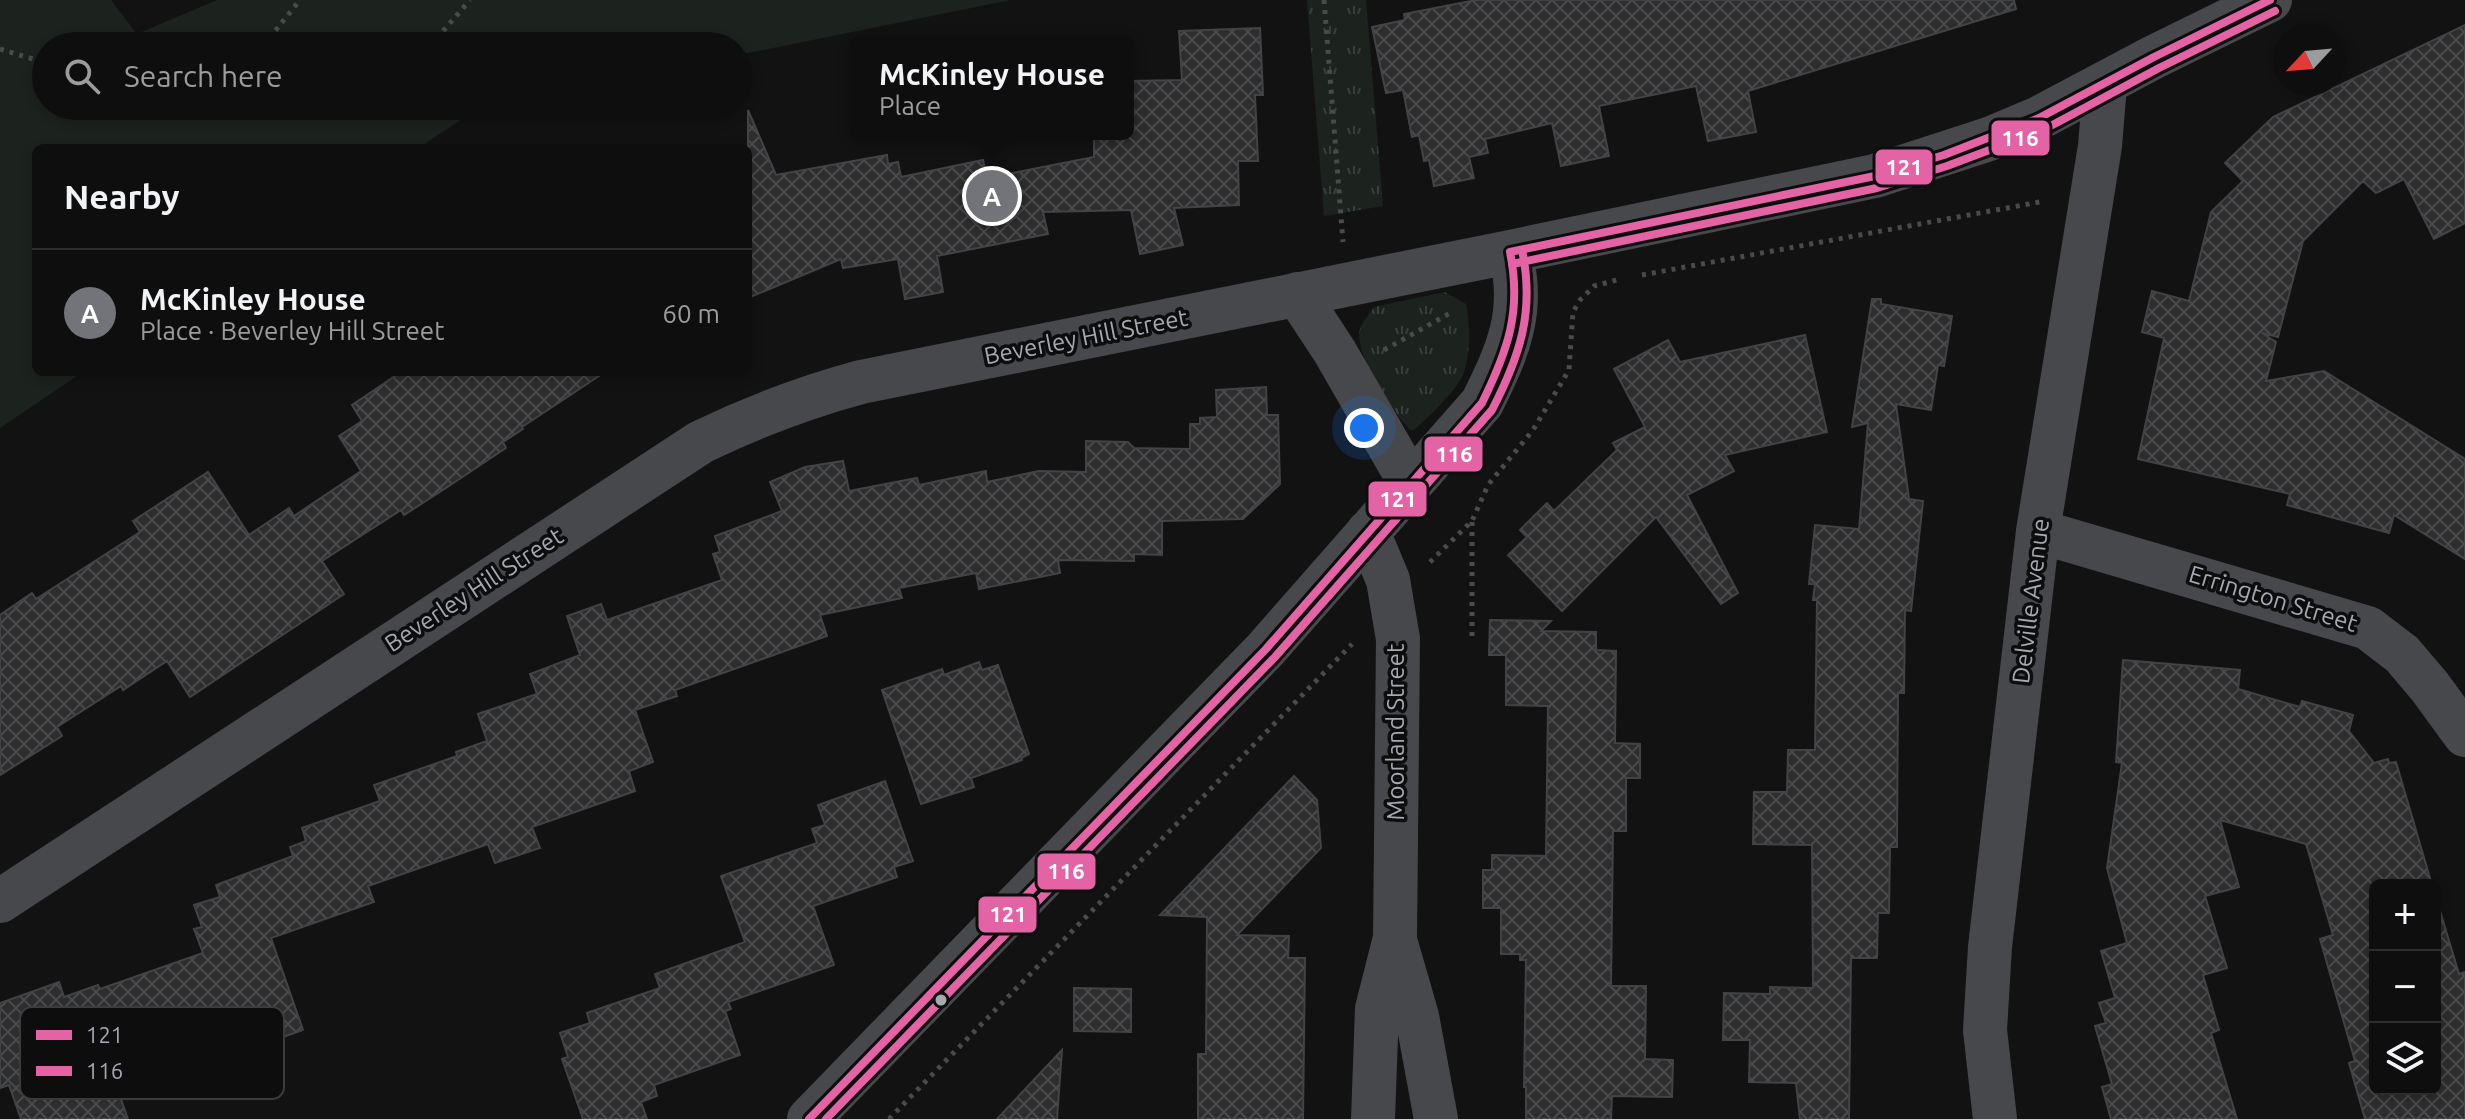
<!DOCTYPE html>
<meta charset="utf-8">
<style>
:root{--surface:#0e0e0e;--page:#1c1c1c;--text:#f1f3f6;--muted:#9b9c9e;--line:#2e2e2e;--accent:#72747a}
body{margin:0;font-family:Ubuntu,sans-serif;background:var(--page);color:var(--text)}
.controls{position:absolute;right:24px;bottom:24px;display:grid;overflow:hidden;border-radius:12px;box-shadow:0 4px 12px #0003}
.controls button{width:72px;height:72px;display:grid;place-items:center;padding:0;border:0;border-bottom:2px solid var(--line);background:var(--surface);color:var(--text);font:40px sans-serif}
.compass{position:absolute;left:2273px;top:24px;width:72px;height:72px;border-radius:50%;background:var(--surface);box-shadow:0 4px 12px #0003;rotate:244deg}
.you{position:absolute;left:1364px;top:428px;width:28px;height:28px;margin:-20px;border:6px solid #fff;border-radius:50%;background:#1a73e8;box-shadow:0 0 0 12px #1a73e833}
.badge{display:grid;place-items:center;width:52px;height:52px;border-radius:50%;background:var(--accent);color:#fff;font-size:26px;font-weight:700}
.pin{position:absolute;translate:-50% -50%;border:4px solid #fff;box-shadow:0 2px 8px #0006}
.popup{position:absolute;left:850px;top:36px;width:284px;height:104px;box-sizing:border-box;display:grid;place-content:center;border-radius:12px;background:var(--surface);filter:drop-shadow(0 2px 6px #0005);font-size:26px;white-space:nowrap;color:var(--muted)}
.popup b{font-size:30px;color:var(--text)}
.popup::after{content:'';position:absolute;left:50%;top:100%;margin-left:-16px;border:16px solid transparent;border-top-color:var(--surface)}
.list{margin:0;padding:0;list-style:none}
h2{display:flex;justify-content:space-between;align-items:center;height:104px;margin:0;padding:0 32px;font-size:34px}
h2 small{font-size:26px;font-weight:400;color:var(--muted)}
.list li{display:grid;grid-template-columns:52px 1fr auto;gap:24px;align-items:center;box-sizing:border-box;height:128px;padding:0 32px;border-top:2px solid var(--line)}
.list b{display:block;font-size:30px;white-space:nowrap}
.list p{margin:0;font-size:26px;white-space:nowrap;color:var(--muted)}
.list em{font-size:26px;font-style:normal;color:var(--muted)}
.icon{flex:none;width:44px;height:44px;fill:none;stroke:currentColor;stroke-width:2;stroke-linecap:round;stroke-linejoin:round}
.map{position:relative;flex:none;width:2465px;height:1119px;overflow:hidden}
.search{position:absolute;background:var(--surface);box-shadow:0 4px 12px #0003;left:32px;top:32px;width:720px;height:88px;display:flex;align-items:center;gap:20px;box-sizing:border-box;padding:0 28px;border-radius:44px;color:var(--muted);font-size:30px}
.panel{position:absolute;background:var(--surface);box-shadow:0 4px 12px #0003;left:32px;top:144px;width:720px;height:232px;border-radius:12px}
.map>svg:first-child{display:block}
.grass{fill:url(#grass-tufts)}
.park{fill:#1c221d}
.building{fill:url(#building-cross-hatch);stroke:#424346;stroke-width:2}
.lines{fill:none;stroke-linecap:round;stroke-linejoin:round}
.path{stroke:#484a4c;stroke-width:5;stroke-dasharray:4 6;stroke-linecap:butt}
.minor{stroke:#47484b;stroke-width:44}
.bus-1-casing{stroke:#0d0d0e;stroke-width:14}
.bus-2-casing{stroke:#0d0d0e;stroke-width:14}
.bus-1{stroke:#e463a4;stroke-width:8}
.bus-2{stroke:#e463a4;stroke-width:8}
.bus-dot{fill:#a5a9b2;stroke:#0d0d0e;stroke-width:3}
.labels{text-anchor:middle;stroke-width:7;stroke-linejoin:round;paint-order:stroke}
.street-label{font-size:24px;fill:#a5a9b2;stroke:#0d0d0e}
.key{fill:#0d0d0e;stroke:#3b3c3f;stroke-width:2}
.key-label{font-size:22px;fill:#a5a9b2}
.line-badge{stroke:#0d0d0e;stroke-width:3}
.badge-label{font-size:22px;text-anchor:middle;font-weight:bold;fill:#fff}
</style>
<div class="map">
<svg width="2465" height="1119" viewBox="0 0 2465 1119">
<defs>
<pattern id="grass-tufts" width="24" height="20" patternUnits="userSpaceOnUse" patternTransform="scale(2)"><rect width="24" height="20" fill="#1c221d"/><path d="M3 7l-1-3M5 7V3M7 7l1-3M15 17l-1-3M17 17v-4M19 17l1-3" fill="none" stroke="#3a3f3b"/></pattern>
<pattern id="building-cross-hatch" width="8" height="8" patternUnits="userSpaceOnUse" patternTransform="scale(2)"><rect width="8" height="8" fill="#2d2d2e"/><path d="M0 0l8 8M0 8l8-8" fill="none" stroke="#48494a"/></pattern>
</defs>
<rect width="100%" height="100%" fill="#121213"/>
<path class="grass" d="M1307,0H1366L1383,206L1324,216Z
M1445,292L1466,304C1470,326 1471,353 1463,375C1459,387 1423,424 1412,431C1394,416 1353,353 1360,329C1362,322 1370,313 1374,307Z"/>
<path class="park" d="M0,0H111L137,34L217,0H1011L738,55V46H46V106H482L418,148H36V372H83L0,428Z"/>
<path class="building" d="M1476,0H2014L2016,9L1748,91L1756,132L1708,141L1696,86L1599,106L1609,156L1561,166L1552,123L1485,139L1488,153L1469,157L1474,178L1434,186L1429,160L1424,161L1419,135L1412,137L1403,90L1386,93L1372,27L1405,20L1404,14Z
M2465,25V223L2434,239L2404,179L2376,193L2363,181L2303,241L2278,337L2262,333L2276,342L2266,381L2324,371L2465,459V559L2394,515L2389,533L2287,505L2290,494L2138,459L2164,338L2142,332L2152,291L2189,301L2211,212L2243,181L2225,163L2273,117Z
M1260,28L1263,95H1255L1258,161H1238L1239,205L1174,208L1183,245L1140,254L1131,210L1043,212L1048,234L937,256L943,292L905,299L898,259L843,268L841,259L748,298V110L776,175L887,155L888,164L898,162L901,177L983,160L987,178L1094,157V134H1128V81L1182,80L1179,31Z
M1872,299H1881V304L1952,316L1944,366L1938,365L1931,410L1896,404L1909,499L1923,501L1911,611L1905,610L1904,693H1898L1897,847H1890L1889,913H1878L1877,958H1851L1849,1119H1800L1796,1083L1749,1082L1750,1040H1723L1724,993L1770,994V987L1813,988L1812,845L1753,844L1754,792H1787L1788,750H1815L1817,600H1813L1815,584H1809L1815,525L1859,529L1868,423L1852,427Z
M1805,335L1827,432L1725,455L1734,471L1687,495L1738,593L1721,604L1656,517L1562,611L1508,555L1527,537L1520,530L1547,503L1554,511L1617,450L1613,443L1645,427L1614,369L1668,340L1680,362Z
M401,372H605L522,427L523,429L503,442L506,448L446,488L404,515L401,510L322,561L344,594L272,642L190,697L167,661L123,690L121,686L57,727L62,736L0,775V615L32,593L36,599L140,532L133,521L208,472L249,535L289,508L294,516L361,471L339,436L362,421L352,405Z
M1266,387L1267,415H1278L1280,484L1243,519L1162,521V555L1134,554V561L1058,560L1060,573L979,589L976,573L899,588L902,598L820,615L827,636L675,690L677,696L635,710L653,762L629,771L635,791L532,827L540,848L495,863L488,844L368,886L374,902L271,938L303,1030L238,1053L224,1013L105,1054L128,1119H21L9,1085L0,1088V1003L59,982L64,997L98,985L100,989L203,953L194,929L202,927L194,905L220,897L216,885L293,856L290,847L306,841L302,828L380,801L374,785L457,756L456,752L487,741L478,714L537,694L530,674L580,655L567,616L601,604L607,620L722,580L713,554L720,552L715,536L782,511L770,482L805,467L843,461L849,491L917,478L919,485L986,471L987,482L1039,471L1086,472V441L1128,442L1134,448L1190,449V424H1200V418L1217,417L1216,390Z
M1490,620L1551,621L1541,631L1596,632V650L1616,651L1615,743L1640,744V778H1626V831H1613L1611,986H1646L1645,1059L1673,1060L1672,1097L1612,1096L1611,1119H1526V1087H1524L1526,960H1520V954H1501V908H1483V870H1492V855L1546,856L1548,706L1506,705V655H1489Z
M2123,660L2240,670L2238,689L2300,707L2302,701L2353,715L2349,731L2374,763L2388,759L2389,763L2396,762L2432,885H2375V1089H2435V894L2459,974L2465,972V1119H2365L2349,1063L2355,1061L2320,939L2333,935L2306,844L2220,820L2239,887L2205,896L2227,968L2203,975L2219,1030L2211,1033L2237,1119H2111L2102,1087L2112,1084L2095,1026L2106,1023L2099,1003L2115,998L2101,951L2127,943L2107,868L2122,763L2116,762Z
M979,662L982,670L998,665L1029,754L1021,758L1022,760L971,778L974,787L921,804L882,690L942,669L944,675Z
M1294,776L1317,800L1321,848L1237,935L1289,936L1288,958H1305L1303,1119H1198V1054H1206L1207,917L1160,915Z
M885,781L913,861L894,867L897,877L813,906L834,965L728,1002L731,1009L725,1011L740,1055L654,1085L657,1096L641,1102L647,1119H583L562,1059L568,1057L560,1033L590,1023L587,1013L660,988L655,974L745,942L721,876L817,843L812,829L825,825L818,805Z
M1074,988L1131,989V1032L1074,1031Z
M1062,1050L1057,1119H997Z"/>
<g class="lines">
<path class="path" d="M1324,0L1343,242
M263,46L300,0
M430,46L470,0
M0,49L46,63
M1642,275L2045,201
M1384,350L1452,312
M1472,522V641
M1430,562L1472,521L1488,485L1533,430L1569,370L1573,312L1580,300L1594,286L1617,280
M889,1119L1352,644"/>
<path class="minor" d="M1297,294L1335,352L1411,484
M2038,531L2368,628L2402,654L2430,687L2465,735
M1368,532L1388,580L1398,639L1395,938L1377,1009L1373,1119
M0,901L701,442C753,417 805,397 861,382L1510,252L1875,176L1989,139L2039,118L2154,57L2270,0
M1395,940L1417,1016L1436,1119
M809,1119L1266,649L1482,403C1508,351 1526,311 1510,252
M1995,1119L1985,1030L1990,947L2038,531L2100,146L2105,85"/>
<g class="bus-1-casing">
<path id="bus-1" d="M1510,252L1875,176L1944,155L2039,118L2154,57L2270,0
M809,1119L1266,649L1482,403C1508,350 1522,311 1510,252"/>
</g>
<g class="bus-2-casing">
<path id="bus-2" d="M1512,264L1877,188L1947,166L2045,129L2159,68L2275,11
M826,1119L1275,657L1492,410C1520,356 1535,311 1522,250"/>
</g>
<use href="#bus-1" class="bus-1"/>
<use href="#bus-2" class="bus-2"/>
</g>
<circle class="bus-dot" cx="941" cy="1000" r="7"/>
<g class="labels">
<g class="street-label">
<text transform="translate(1086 337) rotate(-11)" y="8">Beverley Hill Street</text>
<text transform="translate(474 590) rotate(-33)" y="8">Beverley Hill Street</text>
<text transform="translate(2273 599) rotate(17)" y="8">Errington Street</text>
<text transform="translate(2031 601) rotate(-83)" y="8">Delville Avenue</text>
<text transform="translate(1396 732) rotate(-90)" y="8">Moorland Street</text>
</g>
</g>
<rect x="20" y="1007" width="264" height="92" rx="12" class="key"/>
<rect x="36" y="1030" width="36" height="10" fill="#e463a4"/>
<rect x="36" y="1066" width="36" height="10" fill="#e463a4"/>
<g class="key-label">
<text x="86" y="1043">121</text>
<text x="86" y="1079">116</text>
</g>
<g class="line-badge">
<rect x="1990" y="119" width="61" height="38" rx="8" fill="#e463a4"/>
<rect x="1874" y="148" width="60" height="38" rx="8" fill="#e463a4"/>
<rect x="1423" y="435" width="61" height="38" rx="8" fill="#e463a4"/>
<rect x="1367" y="480" width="61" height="38" rx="8" fill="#e463a4"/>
<rect x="1036" y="852" width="61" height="39" rx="8" fill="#e463a4"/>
<rect x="977" y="895" width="61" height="39" rx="8" fill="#e463a4"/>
</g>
<g class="badge-label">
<text x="2020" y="146">116</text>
<text x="1904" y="175">121</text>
<text x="1454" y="462">116</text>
<text x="1398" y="507">121</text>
<text x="1066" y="879">116</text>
<text x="1008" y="922">121</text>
</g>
</svg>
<div class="controls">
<button>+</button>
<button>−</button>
<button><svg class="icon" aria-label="layers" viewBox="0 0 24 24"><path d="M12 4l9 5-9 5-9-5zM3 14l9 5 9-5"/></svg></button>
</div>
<svg class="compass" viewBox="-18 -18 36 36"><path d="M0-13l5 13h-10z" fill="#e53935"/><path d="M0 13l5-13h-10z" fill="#9b9c9e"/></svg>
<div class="you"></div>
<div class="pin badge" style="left:992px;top:196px">A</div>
<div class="popup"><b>McKinley House</b>Place</div>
<div class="search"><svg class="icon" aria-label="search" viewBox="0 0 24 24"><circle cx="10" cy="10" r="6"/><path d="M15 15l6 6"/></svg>Search here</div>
<section class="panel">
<h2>Nearby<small></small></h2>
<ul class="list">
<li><span class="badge">A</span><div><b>McKinley House</b><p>Place · Beverley Hill Street</p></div><em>60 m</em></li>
</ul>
</section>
</div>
